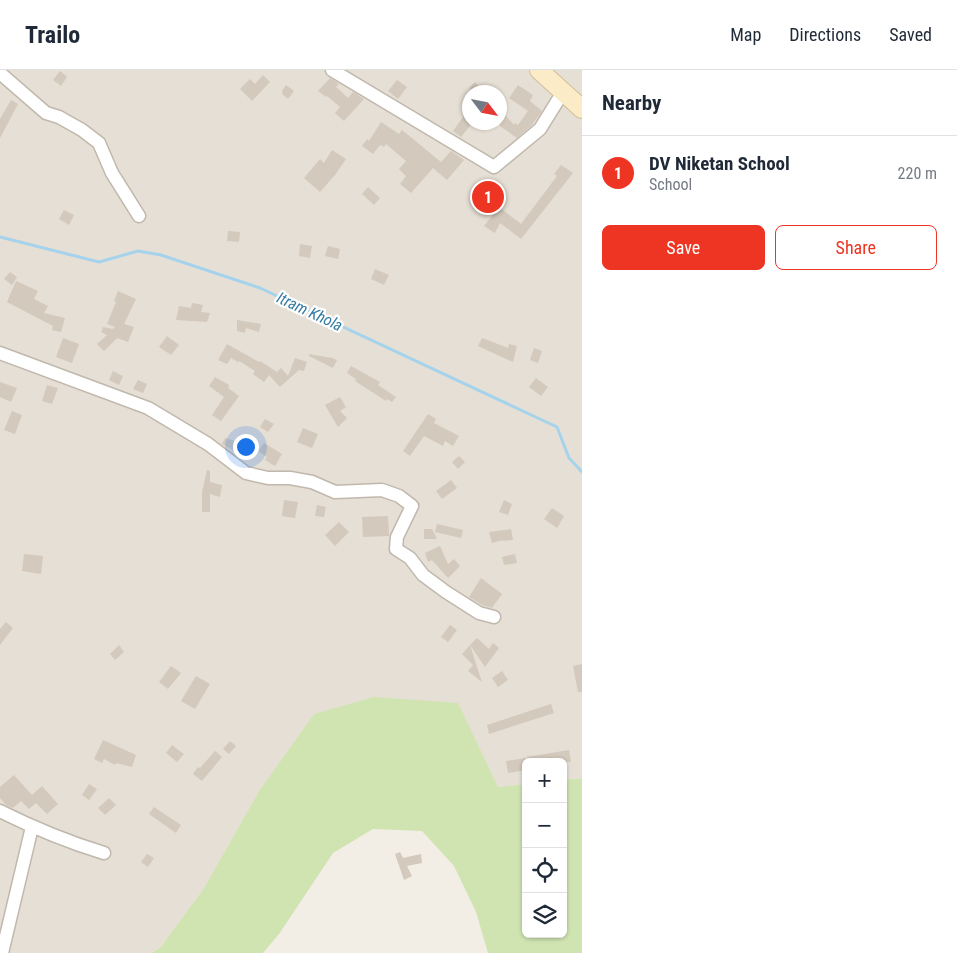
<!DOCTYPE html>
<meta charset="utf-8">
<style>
:root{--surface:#fff;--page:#f2f2f3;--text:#1f2937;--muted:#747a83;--line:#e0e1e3;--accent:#ee3422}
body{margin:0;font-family:"Roboto Condensed",sans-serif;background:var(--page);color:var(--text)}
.controls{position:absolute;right:15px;bottom:15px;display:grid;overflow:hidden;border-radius:8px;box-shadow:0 1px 4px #0004}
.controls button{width:45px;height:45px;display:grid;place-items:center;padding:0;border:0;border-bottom:1px solid var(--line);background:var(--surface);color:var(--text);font:25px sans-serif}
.compass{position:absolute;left:462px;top:15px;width:45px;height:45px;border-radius:50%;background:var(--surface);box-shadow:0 1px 4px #0004;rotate:122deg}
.you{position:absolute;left:245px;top:376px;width:18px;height:18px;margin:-12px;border:4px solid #fff;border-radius:50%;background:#1a73e8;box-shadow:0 0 0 8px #1a73e833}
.badge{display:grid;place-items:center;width:32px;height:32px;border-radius:50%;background:var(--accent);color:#fff;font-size:16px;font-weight:700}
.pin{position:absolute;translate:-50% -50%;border:2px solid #fff;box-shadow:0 1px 5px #0006}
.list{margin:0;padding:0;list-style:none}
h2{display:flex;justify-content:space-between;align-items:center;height:65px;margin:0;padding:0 20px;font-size:21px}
h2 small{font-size:16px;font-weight:400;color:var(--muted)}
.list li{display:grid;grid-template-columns:32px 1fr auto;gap:15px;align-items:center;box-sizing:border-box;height:75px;padding:0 20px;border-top:1px solid var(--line)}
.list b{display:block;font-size:19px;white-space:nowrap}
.list p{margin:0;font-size:16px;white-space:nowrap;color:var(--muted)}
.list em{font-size:16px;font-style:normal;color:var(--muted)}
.actions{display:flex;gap:10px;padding:15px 20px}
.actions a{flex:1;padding:11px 0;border:1px solid var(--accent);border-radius:8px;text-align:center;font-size:18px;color:var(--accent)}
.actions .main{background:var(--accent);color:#fff}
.icon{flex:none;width:28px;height:28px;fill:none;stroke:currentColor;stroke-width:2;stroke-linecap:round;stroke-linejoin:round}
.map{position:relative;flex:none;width:582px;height:883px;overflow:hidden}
header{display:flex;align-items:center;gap:30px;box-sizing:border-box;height:70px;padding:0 25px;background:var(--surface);border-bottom:1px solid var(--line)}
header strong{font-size:24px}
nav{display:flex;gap:28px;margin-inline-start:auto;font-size:18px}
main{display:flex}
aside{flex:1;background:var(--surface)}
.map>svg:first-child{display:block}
.residential{fill:#e6dfd5;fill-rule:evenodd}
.green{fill:#d0e4b1}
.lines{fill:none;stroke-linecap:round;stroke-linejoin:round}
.stream{stroke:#a6d3ec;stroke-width:3}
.building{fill:#d3c9bc}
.minor-casing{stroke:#c0b8ac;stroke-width:15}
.secondary-casing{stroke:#d0be98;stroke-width:20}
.minor{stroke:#fff;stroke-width:12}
.secondary{stroke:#fbecc7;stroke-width:18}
.labels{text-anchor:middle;stroke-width:4.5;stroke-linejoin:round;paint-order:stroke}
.water-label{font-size:16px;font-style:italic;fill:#337aa2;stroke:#fff}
</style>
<header>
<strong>Trailo</strong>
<nav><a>Map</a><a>Directions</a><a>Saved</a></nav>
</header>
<main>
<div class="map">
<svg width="582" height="883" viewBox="0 0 582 883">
<rect width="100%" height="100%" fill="#f2eee6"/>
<path class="residential" d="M0,0H582V708L563,710V692H526V714L498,717L457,633L314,644L259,721L204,818L160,878L151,883H0ZM470,22H500V52H470Z"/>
<path class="green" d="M374,627L458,633L498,717L526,714V864H563V710L582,708V883H488L476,842L454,796L422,761L373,759L333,783L279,864L263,883H151L160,878L204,818L259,721L314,644Z"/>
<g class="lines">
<path class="stream" d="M0,167L99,192L138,181L161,185L260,218L557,357L569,388L582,402"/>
</g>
<path class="building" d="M60,1L67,7L61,16L53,10Z
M263,5L270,12L252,31L240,19L250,9L255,14Z
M330,8L339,14L336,17L348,28L353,22L364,29L344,51L335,43L340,37L327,26L326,27L318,21Z
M397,10L407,17L398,29L388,21Z
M475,12L484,22H473L469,18Z
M286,15L294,21L288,29L282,24V21Z
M518,15L533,25L530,31L542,41L531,56L517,68L500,56V39L514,55L515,53L518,55L528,41L509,28Z
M11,30L18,34L0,68V49Z
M470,37V56L461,67L453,61Z
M381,52L399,64L402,60L441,92L451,81L464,90L447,110L433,98L411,123L400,114L406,106L399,99L406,91L386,74L384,77L380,75L373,84L362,76L367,69L369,71Z
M332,80L346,89L335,105L320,122L304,108L320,89L324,93Z
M561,95L573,103L521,169L500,153L495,163L484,156L499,137L521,154L557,106L554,104Z
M368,117L380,128L374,135L362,124Z
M64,140L74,145L69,155L59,149Z
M228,161L240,162L239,172L227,171Z
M300,174L312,176L310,188L299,186Z
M328,176L340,179L338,189L325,186Z
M375,199L389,205L384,215L371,209Z
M10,202L17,207L12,215L4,209Z
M16,211L38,221L34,229L48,236L44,243L65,248L61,262L52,260L53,256L7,232Z
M118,221L136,229L124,254L134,257L128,272L117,268L104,281L97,274L107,265L101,262L103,257L113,259L115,257L107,254L116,232L114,231Z
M192,233L203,235L201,242L210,243L207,252L176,250L179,236L191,238Z
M237,250L261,254L259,262L246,258L245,263L237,261Z
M167,266L179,275L171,285L159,277Z
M63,268L79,274L72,293L56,287Z
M482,268L508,278L509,274L517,276L513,292L478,276Z
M227,274L259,292L260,291L277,302L281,298L288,306L295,288L307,292L304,301L299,300L280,317L269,305L264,312L253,304L255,301L239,291L238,292L231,288L227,294L218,290Z
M534,278L542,281L538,293L530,290Z
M309,284L332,288L337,290L333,298L309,286Z
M351,296L380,312L378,315L396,327L392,332L387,329L386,331L355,311L356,309L347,303Z
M113,301L123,306L119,315L109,310Z
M215,307L229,315L228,318L239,326L221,351L212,345L224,327L209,316Z
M536,308L548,317L541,326L529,317Z
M138,310L147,314L143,323L133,319Z
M0,312L17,318L11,332L0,327Z
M47,315L58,318L52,334L42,331Z
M340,327L346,337L340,341L347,348L338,357L325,335Z
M12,341L22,345L15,364L4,360Z
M428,344L436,349L434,353L459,366L453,376L445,371L443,376L424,366L410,386L403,381Z
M265,349L274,354L268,362L260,357Z
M303,358L318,364L312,378L297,372Z
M225,368L243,373L239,387L231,379L222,374Z
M264,373L282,384L275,396L265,390L267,387L258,381Z
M459,386L465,392L458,399L452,392Z
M207,400L210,401V412L222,415L220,427L210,424V442H202V422Z
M451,410L457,418L442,429L436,421Z
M284,430L298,432L295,448L282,446Z
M504,430L512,434L508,445L499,442Z
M317,435L326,437L324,447L315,446Z
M552,438L564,446L557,458L544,449Z
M388,446L389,466L363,467L362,447Z
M339,452L349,462L335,476L325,465Z
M437,454L463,460L461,468L435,462Z
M424,459H432L437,469H424Z
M511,459L513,470L503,471V470L492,473L489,462Z
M440,476L448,494L454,489L460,496L448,508L432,490L428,492L425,483Z
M24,484L43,486L41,504L22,501Z
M515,484L517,493L504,495L502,487Z
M481,508L502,524L492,538L482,535L469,527Z
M6,552L13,558L0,575V559Z
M450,555L457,560L448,572L441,567Z
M477,568L489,579L493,573L499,578L485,597L470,575Z
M119,575L124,582L115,590L110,584Z
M470,575L478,600L482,612L468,601L473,595L462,584Z
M582,594V622H578L573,596Z
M171,596L181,603L168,619L159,612Z
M502,601L508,610L498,617L492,608Z
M196,606L210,614L195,639L181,631Z
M551,634L554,643L489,664L487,655Z
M103,670L136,685L132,697L116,693L115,695L104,689L102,693L94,689Z
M230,671L236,676L229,684L223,679Z
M172,675L184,684L177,692L166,683Z
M569,680L571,692H527V687Z
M215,681L222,687L202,711L193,704L198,697L200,698Z
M526,688V700L508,703L506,691Z
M14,705L32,725L42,716L58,734L47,744L36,733L29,739L21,731L13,738L6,735L0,728V717Z
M89,714L97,719L89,730L82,725Z
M109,728L116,735L105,745L98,738Z
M154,737L181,755L176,763L149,744Z
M400,782L403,788L421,784L422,793L407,796L412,806L404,810L395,784Z
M147,784L154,788L148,797L141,792Z"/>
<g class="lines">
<g class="minor-casing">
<path id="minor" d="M332,0L494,97L540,59L563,22
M0,3L46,43L59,47L82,60L99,73L112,103L139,146
M0,283L148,338L208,374L246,403L268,408H290L312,412L335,422L382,420L399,426L412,436L397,467L396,479L410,488L423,505L446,522L479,543L494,547
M0,741C34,758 68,772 104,783
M2,883L32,757"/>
</g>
<g class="secondary-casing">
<path id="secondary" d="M539,0L582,39"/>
</g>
<use href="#minor" class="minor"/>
<use href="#secondary" class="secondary"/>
</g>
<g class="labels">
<g class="water-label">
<text transform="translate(310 241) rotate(25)" y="6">Itram Khola</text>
</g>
</g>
</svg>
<div class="controls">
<button>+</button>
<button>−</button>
<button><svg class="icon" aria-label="locate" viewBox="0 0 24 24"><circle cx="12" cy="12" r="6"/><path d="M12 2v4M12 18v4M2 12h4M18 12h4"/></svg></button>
<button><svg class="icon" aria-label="layers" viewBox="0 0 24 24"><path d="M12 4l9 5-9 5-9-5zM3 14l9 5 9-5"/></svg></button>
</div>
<svg class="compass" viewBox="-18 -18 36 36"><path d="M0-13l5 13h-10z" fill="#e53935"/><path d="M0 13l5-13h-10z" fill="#747a83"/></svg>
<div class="you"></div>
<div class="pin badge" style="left:488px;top:127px">1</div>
</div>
<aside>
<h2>Nearby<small></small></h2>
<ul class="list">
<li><span class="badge">1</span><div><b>DV Niketan School</b><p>School</p></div><em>220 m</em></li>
</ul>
<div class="actions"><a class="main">Save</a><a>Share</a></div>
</aside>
</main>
